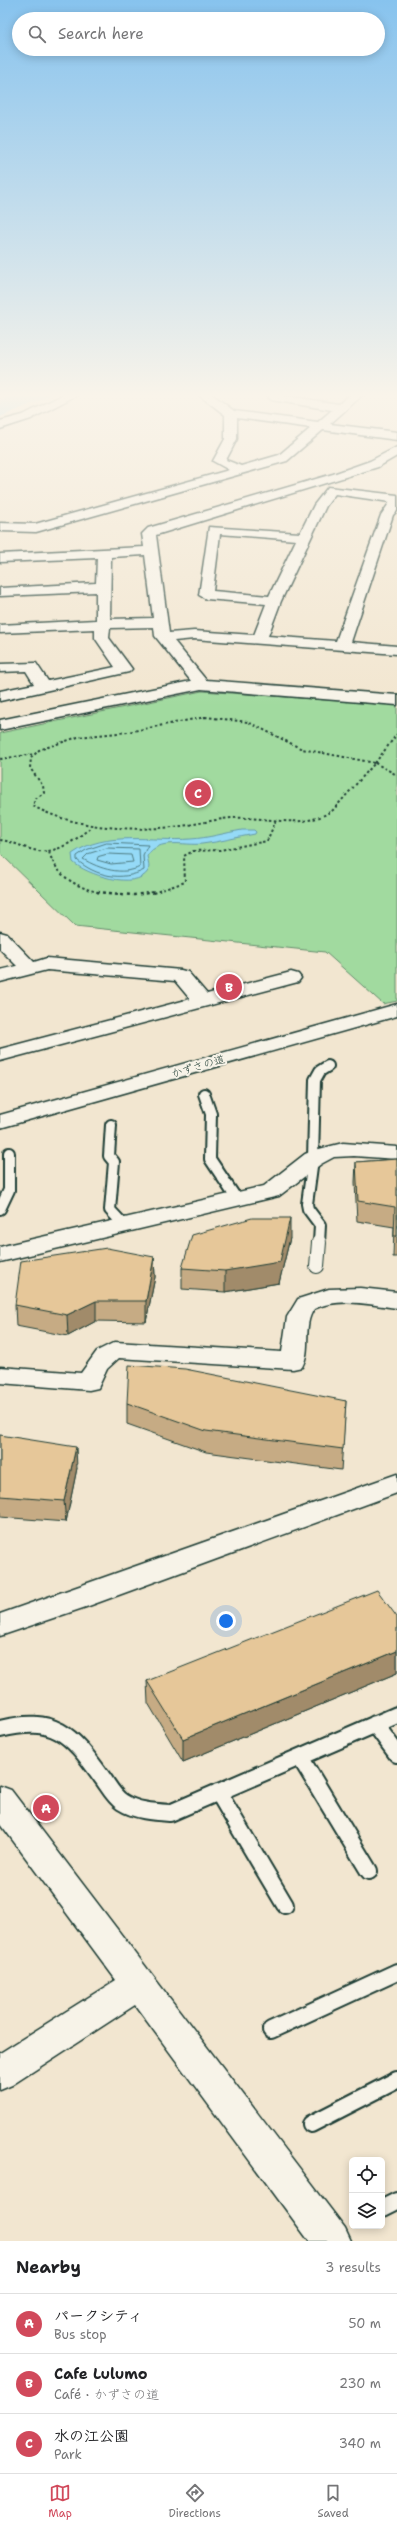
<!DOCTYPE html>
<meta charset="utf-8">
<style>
:root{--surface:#fff;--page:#f2f2f2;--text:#202124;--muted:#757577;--line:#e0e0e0;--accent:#d1495b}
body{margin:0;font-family:"Shantell Sans","Klee One",sans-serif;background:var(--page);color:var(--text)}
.controls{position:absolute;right:12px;bottom:12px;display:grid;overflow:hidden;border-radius:6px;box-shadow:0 2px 10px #0003}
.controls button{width:36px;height:36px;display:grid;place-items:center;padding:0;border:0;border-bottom:1px solid var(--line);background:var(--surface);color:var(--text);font:20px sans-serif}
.you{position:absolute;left:226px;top:1621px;width:14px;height:14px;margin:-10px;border:3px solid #fff;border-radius:50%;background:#1a73e8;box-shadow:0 0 0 6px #1a73e833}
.badge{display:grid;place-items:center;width:26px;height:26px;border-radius:50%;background:var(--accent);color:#fff;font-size:13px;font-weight:700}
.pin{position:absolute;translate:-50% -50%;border:2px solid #fff;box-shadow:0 1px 4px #0006}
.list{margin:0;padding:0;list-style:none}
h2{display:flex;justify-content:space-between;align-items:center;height:52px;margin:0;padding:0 16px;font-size:17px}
h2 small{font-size:13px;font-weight:400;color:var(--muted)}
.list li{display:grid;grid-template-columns:26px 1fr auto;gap:12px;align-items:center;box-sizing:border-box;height:60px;padding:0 16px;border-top:1px solid var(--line)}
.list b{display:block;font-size:15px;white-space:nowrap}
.list p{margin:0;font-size:13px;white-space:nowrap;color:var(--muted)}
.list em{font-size:13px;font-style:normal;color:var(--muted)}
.icon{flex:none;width:22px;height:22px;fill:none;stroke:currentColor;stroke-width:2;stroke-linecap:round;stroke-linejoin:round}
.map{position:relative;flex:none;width:397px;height:2241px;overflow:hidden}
.search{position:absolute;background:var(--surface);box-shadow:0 2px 10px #0003;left:12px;right:12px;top:12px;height:44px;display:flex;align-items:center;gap:10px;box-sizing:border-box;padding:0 14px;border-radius:22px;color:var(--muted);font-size:15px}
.sheet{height:232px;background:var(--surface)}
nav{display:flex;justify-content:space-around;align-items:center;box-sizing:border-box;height:56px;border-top:1px solid var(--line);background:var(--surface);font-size:11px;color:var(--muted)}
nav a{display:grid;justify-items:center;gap:2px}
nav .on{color:var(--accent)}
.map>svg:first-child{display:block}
.green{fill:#a1da9f;stroke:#608c6a}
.water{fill:#95daf7;stroke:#669ba9}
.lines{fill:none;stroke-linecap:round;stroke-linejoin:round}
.shore{stroke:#4e7c82;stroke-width:1}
.river{fill:#95daf7;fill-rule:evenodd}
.lane-far2-casing{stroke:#1f3d34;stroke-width:14}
.lane-far1-casing{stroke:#1f3d34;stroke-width:16}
.lane-casing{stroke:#1f3d34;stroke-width:20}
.street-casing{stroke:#1f3d34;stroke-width:3}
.secondary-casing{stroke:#1f3d34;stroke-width:3}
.path-far1{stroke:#1f3d34;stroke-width:2;stroke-dasharray:2.5 2.5;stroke-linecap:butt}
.path{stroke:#1f3d34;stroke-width:2.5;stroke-dasharray:3 3;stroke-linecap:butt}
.lane-far2{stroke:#f7f3e8;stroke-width:10}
.lane-far1{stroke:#f7f3e8;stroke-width:14}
.lane{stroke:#f7f3e8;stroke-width:16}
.street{fill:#f7f3e8;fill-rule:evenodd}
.secondary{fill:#f7f3e8;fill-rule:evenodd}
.wall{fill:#c6ab84;stroke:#1f3d34}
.shaded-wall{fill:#a18b6b;stroke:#1f3d34}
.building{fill:#e6c799;stroke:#1f3d34}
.labels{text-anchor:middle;stroke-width:4;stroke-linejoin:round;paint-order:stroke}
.street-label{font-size:11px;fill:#1f3d34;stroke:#f7f3e8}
</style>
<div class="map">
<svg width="397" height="2241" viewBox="0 0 397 2241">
<rect width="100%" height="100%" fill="#f2e6d0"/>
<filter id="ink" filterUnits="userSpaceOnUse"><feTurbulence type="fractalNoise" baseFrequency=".025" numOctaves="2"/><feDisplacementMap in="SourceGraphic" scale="8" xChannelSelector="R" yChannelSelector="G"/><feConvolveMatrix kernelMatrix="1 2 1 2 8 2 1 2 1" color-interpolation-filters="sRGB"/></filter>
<g filter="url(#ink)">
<path class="green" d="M202,691L397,705V1001L383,1004L325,952L75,926L0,853V733Z"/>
<path class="water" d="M242,830H254L256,832L255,834C237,837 220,842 202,844C184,846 159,837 147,856C148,861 150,866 148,871C136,891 85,874 73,862L72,854C106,830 151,842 191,839C208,838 225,833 242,830Z"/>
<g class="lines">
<path class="shore" d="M107,843L148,845L143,855L144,870C122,882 95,876 77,860V856L86,850Z
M107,848L139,849L140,867C122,876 100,869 83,859L88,854Z
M108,854L131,855L133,862L111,864L97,860L98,857Z"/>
<path class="river" d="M17,392H52L48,397L0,417V400Z"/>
<g class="lane-far2-casing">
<path id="lane-far2" d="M204,1094L211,1114L210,1159L236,1198
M111,1125L109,1156L114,1162L110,1210L125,1226
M0,1209L9,1190V1153
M319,1243L320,1225L308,1209L307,1204L313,1159L315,1080L320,1071L328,1066"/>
</g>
<g class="lane-far1-casing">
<path id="lane-far1" d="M317,1266L319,1242"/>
</g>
<g class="lane-casing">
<path id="lane" d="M375,1724L397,1754
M0,1729C55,1716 70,1733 101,1776C108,1785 113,1796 122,1802C136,1811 154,1812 170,1813L397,1715
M300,1757L369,1871
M218,1792L285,1905
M271,2030L397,1972
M311,2124L397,2080
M383,2208L397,2201"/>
</g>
<g class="street-casing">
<path id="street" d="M68,392H83L31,419L0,429V421L23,415Z
M195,392H209L234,411L318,422L332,410L271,400L264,392H276L279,395L339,404L353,392H366L330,424L397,432V440L323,430L287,461L36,532L0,531V523L35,524L229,470L213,461L225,439V415ZM237,418L311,428L279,455L241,466L226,460L237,439Z
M397,447V456L378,467L156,535L169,633L194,631L254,635L266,604L206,599L199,595L209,527L300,533L314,505L328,487L397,495V511L393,515L351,642L397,646V654L194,639L174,641L206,680L397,695V705L201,689L0,730V720L191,681L155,636L154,627L110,628L109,638L132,669L129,672L0,701V691L34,684L26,671L0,672V664L36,663L48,681L115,667L95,638V629L0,633V625L96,620V592L0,596V588L96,583L97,558L0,562V554L144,547L142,534L148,528L333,474L370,461ZM335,494L390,502L381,515L336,641L268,636L281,601L326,506ZM220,534L296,540L269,596L213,591ZM145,555L153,618L110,619L111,557Z
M0,932L7,934L34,962L47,958L181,970L188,972L207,994L291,972L298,974L301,978L298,982L0,1061V1049L190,999L175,981L47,970L0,982V970L17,966L0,949Z
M397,1004V1016L0,1128V1115Z
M343,1143L397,1147V1159L354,1156L334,1157L321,1164L279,1196L0,1262V1247L11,1244L264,1186L305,1154L315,1150Z
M360,1288L397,1292V1308C371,1305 339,1297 314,1309C302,1326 312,1350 302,1367L293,1369L119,1358L107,1369L98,1388L89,1390L0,1383V1367L81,1373L97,1351L115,1342L282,1352L287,1317L298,1299L329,1289Z
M397,1474V1493L86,1607L0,1636V1614Z"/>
</g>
<g class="secondary-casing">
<path id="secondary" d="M0,1786L11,1790L345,2228L351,2241H309L135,2005L12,2085L0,2090V2053L116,1980L0,1823Z"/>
</g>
<path class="path-far1" d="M205,717L248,722L302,749L375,763L333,810C303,831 267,816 233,818C215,819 199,824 181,826C134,832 75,829 33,806L35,799L44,793L43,786L30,768L31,758L39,750L78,737L128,732Z
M0,759L35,754
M375,763L397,775
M375,763L397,734
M0,840C11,841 20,846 30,849C53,857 73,842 90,828
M49,852C57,877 76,887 101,893
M153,893L185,882L184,856L193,851L220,850L267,841L276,820"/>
<path class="path" d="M97,892L134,895L156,892"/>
<use href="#lane-far2" class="lane-far2"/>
<use href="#lane-far1" class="lane-far1"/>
<use href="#lane" class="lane"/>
<use href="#street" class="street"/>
<use href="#secondary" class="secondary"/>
</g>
<path class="wall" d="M397,1159V1257H393L394,1227L357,1221L355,1182L356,1162Z
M290,1238L279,1283L225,1292L182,1289V1268Z
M154,1257L155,1277L146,1322L96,1321L68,1336L16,1326L15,1305Z
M346,1401L341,1470L206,1452L127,1424V1403Z
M0,1435L77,1468L66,1522L0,1517Z
M397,1617V1673L183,1762L148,1703L147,1681Z"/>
<path class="shaded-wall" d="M290,1218V1238L279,1283L225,1292V1271Z
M154,1257L155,1277L146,1322V1301Z
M96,1301V1321L68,1336L67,1315Z
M76,1447L77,1468L66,1522L64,1501Z
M397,1651V1673L183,1762V1739Z"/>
<path class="building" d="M397,1159V1236H394L395,1207L358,1201L356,1162Z
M252,1218H290L280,1262L225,1271L182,1268L192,1235Z
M107,1248L154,1257L146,1301H96L67,1315L15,1305L21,1261Z
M129,1365L185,1369L346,1401L343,1449L206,1431L127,1403Z
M0,1435L76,1447L64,1501L0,1496Z
M377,1590L397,1617V1651L183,1739L147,1681Z"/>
</g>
<linearGradient id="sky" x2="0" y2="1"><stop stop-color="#87c3ee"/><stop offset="0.56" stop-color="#f9f4ea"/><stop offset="1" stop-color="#f9f4ea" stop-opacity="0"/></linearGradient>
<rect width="397" height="706" fill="url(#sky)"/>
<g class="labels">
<g class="street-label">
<text transform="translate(198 1066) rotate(-16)" y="4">かずさの道</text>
</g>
</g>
</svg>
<div class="controls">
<button><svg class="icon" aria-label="locate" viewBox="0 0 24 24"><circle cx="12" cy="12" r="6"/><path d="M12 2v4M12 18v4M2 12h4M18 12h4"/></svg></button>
<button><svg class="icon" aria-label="layers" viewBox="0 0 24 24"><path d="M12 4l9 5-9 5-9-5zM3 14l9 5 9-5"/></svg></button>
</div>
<div class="you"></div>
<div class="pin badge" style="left:46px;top:1808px">A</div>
<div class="pin badge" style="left:229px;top:987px">B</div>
<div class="pin badge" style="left:198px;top:793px">C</div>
<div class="search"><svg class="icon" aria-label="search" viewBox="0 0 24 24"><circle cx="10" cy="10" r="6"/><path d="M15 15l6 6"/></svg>Search here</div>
</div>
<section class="sheet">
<h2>Nearby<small>3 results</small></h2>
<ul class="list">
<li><span class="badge">A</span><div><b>パークシティ</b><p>Bus stop</p></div><em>50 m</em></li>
<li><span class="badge">B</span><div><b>Cafe Lulumo</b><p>Café · かずさの道</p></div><em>230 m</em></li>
<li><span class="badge">C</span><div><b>水の江公園</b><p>Park</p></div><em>340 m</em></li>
</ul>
</section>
<nav>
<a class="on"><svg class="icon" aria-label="map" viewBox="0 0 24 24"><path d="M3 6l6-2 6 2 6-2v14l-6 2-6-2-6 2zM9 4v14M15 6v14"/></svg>Map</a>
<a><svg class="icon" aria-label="directions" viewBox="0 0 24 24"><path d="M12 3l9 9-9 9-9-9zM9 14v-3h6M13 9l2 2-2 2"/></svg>Directions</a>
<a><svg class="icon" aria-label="saved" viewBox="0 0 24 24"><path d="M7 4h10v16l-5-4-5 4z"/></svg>Saved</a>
</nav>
